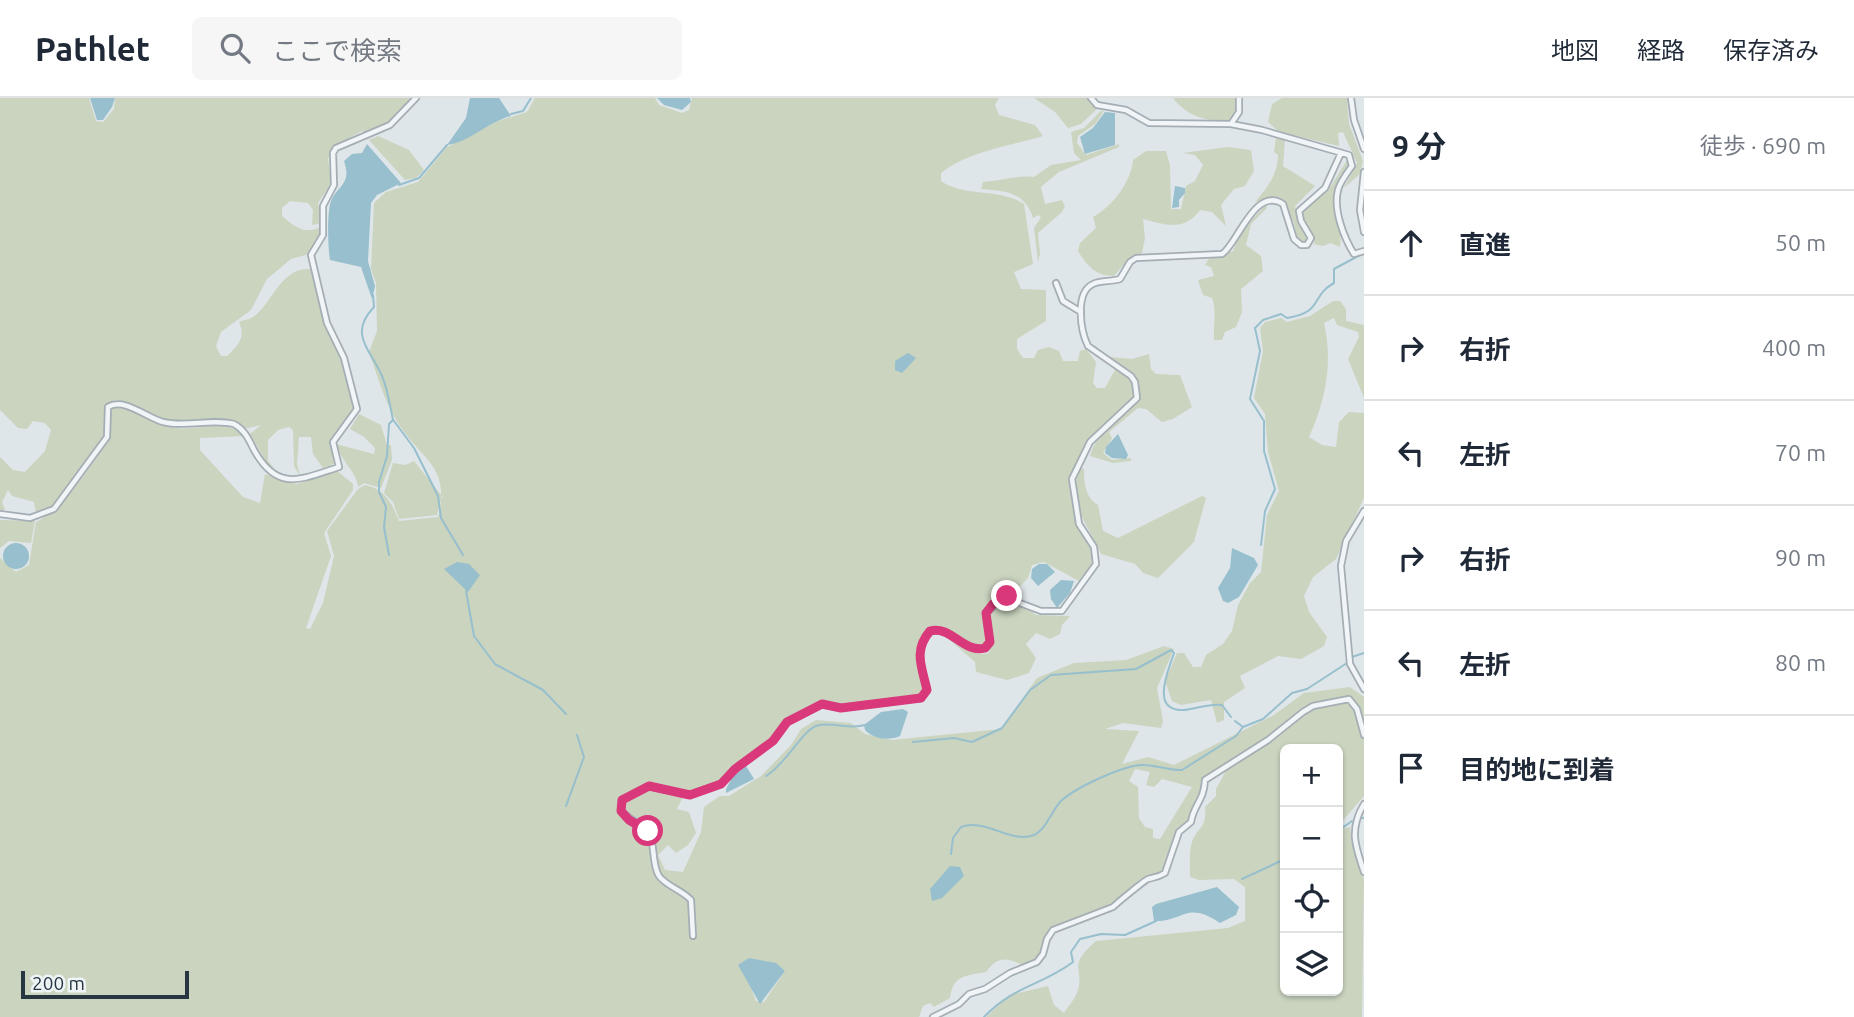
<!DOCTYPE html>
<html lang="ja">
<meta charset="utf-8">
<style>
:root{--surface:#fff;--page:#f6f6f7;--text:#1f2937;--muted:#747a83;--line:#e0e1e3}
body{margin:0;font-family:Ubuntu,"Noto Sans JP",sans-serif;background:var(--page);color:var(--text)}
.controls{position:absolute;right:21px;bottom:21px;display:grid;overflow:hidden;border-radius:10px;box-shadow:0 2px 5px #0004}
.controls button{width:63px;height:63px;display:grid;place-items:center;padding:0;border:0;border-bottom:2px solid var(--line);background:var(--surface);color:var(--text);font:35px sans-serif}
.scale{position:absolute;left:21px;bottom:18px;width:168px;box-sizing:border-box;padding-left:7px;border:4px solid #263742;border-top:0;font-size:19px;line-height:24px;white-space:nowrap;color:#263742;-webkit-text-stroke:5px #eff4f7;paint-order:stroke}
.stop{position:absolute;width:21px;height:21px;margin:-16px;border:5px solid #d9397a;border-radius:50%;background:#fff}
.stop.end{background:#d9397a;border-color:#fff;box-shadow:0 2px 7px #0008}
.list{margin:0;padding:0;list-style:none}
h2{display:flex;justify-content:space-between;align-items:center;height:91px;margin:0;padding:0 28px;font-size:30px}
h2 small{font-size:23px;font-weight:400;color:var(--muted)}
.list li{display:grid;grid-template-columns:46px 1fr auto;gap:21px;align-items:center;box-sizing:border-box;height:105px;padding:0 28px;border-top:2px solid var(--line)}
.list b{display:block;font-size:26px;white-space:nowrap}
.list em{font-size:23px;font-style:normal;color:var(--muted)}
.icon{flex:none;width:38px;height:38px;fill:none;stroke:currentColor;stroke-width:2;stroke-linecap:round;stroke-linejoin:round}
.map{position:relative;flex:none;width:1364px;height:919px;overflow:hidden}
header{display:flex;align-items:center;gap:42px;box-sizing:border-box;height:98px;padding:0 35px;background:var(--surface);border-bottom:2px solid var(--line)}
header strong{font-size:33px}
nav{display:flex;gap:38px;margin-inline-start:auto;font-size:24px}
.search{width:490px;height:63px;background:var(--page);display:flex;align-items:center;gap:18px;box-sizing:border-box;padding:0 24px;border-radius:10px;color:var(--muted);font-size:26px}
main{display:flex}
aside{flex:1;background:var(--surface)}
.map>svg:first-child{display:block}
.green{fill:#cad4bf;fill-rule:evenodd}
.water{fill:#97bfcd}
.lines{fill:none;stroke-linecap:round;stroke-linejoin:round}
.stream{stroke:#97bfcd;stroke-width:2}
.minor-casing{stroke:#a4aeb4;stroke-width:8}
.minor{stroke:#f2f5f7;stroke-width:4.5}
.route{stroke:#d9397a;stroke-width:9}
</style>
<header>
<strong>Pathlet</strong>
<div class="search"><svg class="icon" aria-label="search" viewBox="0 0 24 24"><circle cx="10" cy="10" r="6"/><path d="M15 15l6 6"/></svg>ここで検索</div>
<nav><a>地図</a><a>経路</a><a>保存済み</a></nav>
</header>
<main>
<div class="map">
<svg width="1364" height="919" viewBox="0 0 1364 919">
<rect width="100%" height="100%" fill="#dfe6e9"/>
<path class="green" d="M0,0H89L96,23L103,24L114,11L115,0H411L387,27L365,36L362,33L336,47L328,61L332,84L318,105L322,125L312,127L313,112L308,105L290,103L282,110V118C295,129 306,138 322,128L321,135L309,156L291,161L267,181L251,212L221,234L216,248L221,258H227C238,247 246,240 239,224C242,222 246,222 249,221C271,212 278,169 310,171C318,190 319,211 326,229C335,253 359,285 353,312C349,325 336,330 331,342L334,366L323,370L313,356L311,339H299L297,366L300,378L294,368L293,332L289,329L278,332L268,342V363L274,370L269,369L250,336L261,327L244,331C226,312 196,327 173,324C152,321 135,306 115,302L106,307L105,339L53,408L36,415L34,404L12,398L8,392L2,404L5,411L0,414V359L13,372L25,374L45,353L51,332L45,325L33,323L27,331L18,330L0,312Z
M535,0H655L659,7L682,15L689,12L692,0H999L995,7L999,17L1035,27L1043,38C1010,48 968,53 941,75V83C965,100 998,89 1024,106L1033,166L1014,174L1021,191L1046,192V223L1017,241V251L1023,260H1034L1038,252L1049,249L1059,253L1063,263H1078L1080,253L1086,251L1096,264L1093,285L1097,290H1105L1115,272L1123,274L1133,287V302L1090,341L1070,384L1077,426L1092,451L1094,464L1079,483L1044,464L1032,467L1028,480L1015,493L1017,504L1036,517L1070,518L1062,527L1060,536L1050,541L1036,535L1026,546L1036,560L1029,575L1007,582L976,574L975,564L946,539L981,556L989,555L991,546L972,549L941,531L929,532C912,551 920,568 926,592L922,596L841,608L821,605L783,626L772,641L721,685L700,694L685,695L677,711L689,714L696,735L688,747L676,755L668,747L658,757L665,772L683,774L701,734L704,709L720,698H729L761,678L791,647L801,631L816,622L851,625L865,636L891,642L1001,631L1037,580L1074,565L1126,562L1164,548L1174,551L1157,590L1163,623L1161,630L1123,625L1105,631L1139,633L1122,666L1148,659L1174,667L1274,617L1304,595L1350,589L1364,599V698L1338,728V651H1285V893H1338V732L1350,729L1351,742L1364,781L1362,919H986L1009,897L1048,888L1054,907L1064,915C1068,909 1074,902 1077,895C1086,870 1065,870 1096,843L1228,830L1245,823V789L1234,781L1199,782L1190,779C1190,769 1189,754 1192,744C1198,728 1207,731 1205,709L1216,698V691L1227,671L1207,678L1190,723L1180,731L1165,772L1142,781L1135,791L1120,798L1111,809L1066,823L1049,833C1041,849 1043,860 1025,868C1007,860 999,857 986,874C965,878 953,877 950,900L934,909L930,905L923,908L919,919H0V460L16,474L29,467L36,424C58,414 99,362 108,339C112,331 110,319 110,311C122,304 159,327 176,330C199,333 225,319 244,338L200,340V352L243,399L260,405L265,376L297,386L337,373L353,386V392L324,435L331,458L306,530L310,531L323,505L334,458L327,433L358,391L365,387C385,391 392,405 399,423L438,419C452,366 418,361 395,320C383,300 377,276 369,254L377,233L376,185L371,171L374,105L386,94L418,84L447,49L498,23L527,14ZM1135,671L1150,674L1146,687L1154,689L1162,681L1192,689L1160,741L1153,740V731L1145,729L1139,720L1138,689L1129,683ZM761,864H771L785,873L764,904L756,903L748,881Z
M1034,0H1088L1096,12L1081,26L1068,30L1055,14Z
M1173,0H1237L1238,13L1227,24C1204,22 1188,19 1173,0Z
M1282,0H1347L1349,26L1363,63L1360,76L1344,90L1357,65L1343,34L1338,35L1339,48L1279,34L1268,24L1272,6Z
M1101,13H1104L1095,26L1078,38L1077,45L1086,57L1119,46V49L1059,74L1041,89L1045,106L1062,102L1065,108L1062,114L1038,135L1040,156L1038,164L1034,130L1041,119L1038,117L1033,120C1025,94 1006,93 981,91L983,84C1001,83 1017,77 1034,79L1051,67L1081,62L1074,55L1071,34L1084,30Z
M378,38L409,52L424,72L416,80L405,82L369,42Z
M1276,39L1285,41L1283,68L1315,88L1295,108L1298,124L1309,138L1306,145L1298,143L1294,125L1280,99L1255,104C1268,89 1277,78 1278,57L1274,54Z
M1227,49L1251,52L1254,73L1245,88L1234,91L1221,107L1226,128L1212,114L1200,112C1184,134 1166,127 1143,121L1145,140L1142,155L1126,164L1114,178C1096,178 1087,168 1078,153L1080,145L1096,130L1093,119C1113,108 1131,84 1133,62L1146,53H1166L1170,67L1171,111H1181L1186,88L1195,83L1203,67L1195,57L1183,55Z
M1347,62C1352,72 1336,85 1335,98C1334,116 1343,132 1340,149L1331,145L1323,148L1314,146C1316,131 1300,126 1302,111L1328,93Z
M1266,107L1267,110L1251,126L1246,147L1261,158L1263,173L1241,191L1242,214L1236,229L1225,234L1222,242H1214C1213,228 1217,211 1212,200L1203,197L1198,182L1214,178L1211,169L1205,167L1210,159L1233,153L1241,133Z
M1333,203H1340L1346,211V223L1364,227V300L1348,261L1359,239L1358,234L1337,227L1334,220L1324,225C1333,264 1326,302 1309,339L1322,347L1336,349L1339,324L1349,314L1364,315V400L1336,461L1313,479L1304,498L1309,514L1327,539L1324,548L1301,561L1278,558L1240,578L1245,590L1224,604V622L1217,625L1211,602L1181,607L1172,603L1165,583L1177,555H1184L1193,569H1201L1206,557L1223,546L1232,533L1238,507L1250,485L1261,474L1267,417L1279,393L1268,354L1265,316L1254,300L1263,253L1260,230L1265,224L1281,220L1287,224L1310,218Z
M1149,256L1151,271L1156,276L1180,277L1192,309L1173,321L1162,324L1146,311L1138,310L1109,334L1112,340L1103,355L1112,362L1131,360V363L1113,365L1090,358C1098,329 1126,323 1140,299L1135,276L1110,259L1132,261Z
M359,316L381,327L387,347H391L392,362L381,390L364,385L358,389C357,374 340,362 336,346L374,356L375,350L364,339L350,331Z
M414,363L442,398L437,417L399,421L393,404L384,395L393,365L405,367Z
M1081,370L1084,371C1084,385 1085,399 1098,407L1103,433L1118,440L1202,398L1206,400L1194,444L1158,480L1143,475L1135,466L1101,456C1089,428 1064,402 1081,370Z
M0,422L35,423L31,445L9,443L0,450Z"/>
<path class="water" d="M90,0H115L112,9L103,22H97Z
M470,0H499L511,18C488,24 470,44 447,47L466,20Z
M657,0H690L691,4L682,12L664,7Z
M1105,14L1115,15V47L1085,56L1080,39L1093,30Z
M367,46L401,85L377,97L371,105L368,163L375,188L372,201L361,169L330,162C328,149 327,120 330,107C334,88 353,89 344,63L352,56L362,55Z
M1175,88L1185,90V95L1179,102V109L1172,110Z
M908,255L916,260L902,275L895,272V263Z
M1118,336L1128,357L1126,361L1112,360L1105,355L1106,349Z
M3 458a13 13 0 1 1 26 0a13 13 0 1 1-26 0Z
M1232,450L1254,460L1258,467L1239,499L1228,505L1223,503L1218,490L1230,470Z
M457,464L469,466L480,477L468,494L444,471Z
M1039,466H1047L1055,474L1038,488L1031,480L1032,471Z
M1061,482L1074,483L1070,495L1057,510L1051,501L1050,492Z
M903,611L908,614L900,638C889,643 873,641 865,632L864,627L881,614Z
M746,668L754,681L726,695V691L733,678Z
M950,768L960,769L964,778L942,800L932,803L930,791Z
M1217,789L1239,809L1236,817L1220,825C1186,802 1184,824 1154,823L1152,809L1156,806Z
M749,860L776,865L785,873L760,906L738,867Z"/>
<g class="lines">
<path class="stream" d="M511,16L523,13L531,0
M399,87L419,80L447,47
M373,197L374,209C347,237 372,253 382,278C388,292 390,308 393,322L389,326L387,358L379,384V394L386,409L384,429L389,457
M394,323L414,350L438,398L441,420L463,457
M1261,447L1265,413L1275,391L1264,353V323L1250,301L1260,253L1255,230L1263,222L1281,216L1287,220C1324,214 1310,198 1334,185V171L1360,157
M466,493L474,538L495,566L543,592L566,616
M1352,559L1364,555
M1235,623L1243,629L1263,621L1292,595L1307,591L1347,565
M913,644L954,640L972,644L1002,630L1030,592L1051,577L1136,571L1171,552L1174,555C1169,571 1149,614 1184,612C1197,611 1209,605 1222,607L1231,619
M766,678C786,666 802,633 816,628C832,623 848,632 865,627
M566,708L584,659L577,637
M1362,720H1364
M1338,733L1352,723
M951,756L953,740L961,729C987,720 1010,746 1034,737C1046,732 1052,712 1061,703C1075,690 1125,666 1144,667C1157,667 1169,673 1182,672L1236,638L1243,629
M1242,781L1285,761
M984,919C1013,888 1043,887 1073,864L1071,854L1080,841L1101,836L1125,837L1156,823"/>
<g class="minor-casing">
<path id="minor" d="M1091,0L1097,7L1126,12L1149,25L1231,26L1262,32L1349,57L1352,68C1347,75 1340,84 1338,92C1333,112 1344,140 1354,156L1364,153
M1351,0L1354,22L1364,51
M1231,26L1239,14V0
M1364,74L1360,112L1364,134
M1056,185L1063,203L1081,214
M1364,413L1346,443L1341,468L1350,566L1364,591
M0,416L30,420L54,411L107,339L108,309C124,299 147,320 163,324C187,330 211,320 234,326C245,332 249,342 254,352C278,395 301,381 339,369L333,344L357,311L344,260L327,225L311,157L323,137V108L334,87L333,55L336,50L390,27L416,0
M1364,706C1349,731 1355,748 1364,774
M693,838L691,802C682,792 666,788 659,778C651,765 656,746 648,734C642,725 629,722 621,713L622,702L649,688L689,697L721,686L735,671L773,643L787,624L822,606L841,610L921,600L927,592C922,569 913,553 930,533C951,527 964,556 985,550L990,544L986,515L1004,499L1041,513H1062L1096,466L1094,449L1079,426L1072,381L1090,344L1137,300L1135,284L1131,278L1088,248C1081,234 1074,195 1093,186C1101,182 1111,184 1120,181L1130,164L1136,160L1222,156C1237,147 1255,87 1283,106L1294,141L1301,147H1307L1311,140L1301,123L1299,113L1325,90L1341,55
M933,919L959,906L969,896L985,891L1010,875L1037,864L1043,856L1047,841L1053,832L1113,809C1116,806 1146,781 1148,781C1155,779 1159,779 1165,775L1179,734L1191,724C1194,706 1204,703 1205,682L1268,642L1303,614L1313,608L1349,601L1357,611L1364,637"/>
</g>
<use href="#minor" class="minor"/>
</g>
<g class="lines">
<path class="route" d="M648,733L629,722L621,713L622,702L649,688L690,697L721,686L735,671L773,643L787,624L822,606L841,610L921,600L927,592C922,569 913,553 930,533C951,527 964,556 985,550L990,544L986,515L993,506L1007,498"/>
</g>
</svg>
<div class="controls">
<button>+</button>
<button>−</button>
<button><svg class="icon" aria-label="locate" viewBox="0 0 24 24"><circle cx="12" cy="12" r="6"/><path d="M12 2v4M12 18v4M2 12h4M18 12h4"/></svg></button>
<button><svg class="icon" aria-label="layers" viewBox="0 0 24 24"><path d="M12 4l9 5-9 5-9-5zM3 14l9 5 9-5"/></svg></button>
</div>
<div class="scale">200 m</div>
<div class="stop" style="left:648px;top:733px"></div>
<div class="stop end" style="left:1007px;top:498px"></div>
</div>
<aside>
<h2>9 分<small>徒歩 · 690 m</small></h2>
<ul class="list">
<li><svg class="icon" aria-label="ahead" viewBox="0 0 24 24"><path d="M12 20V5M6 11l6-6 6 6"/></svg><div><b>直進</b></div><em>50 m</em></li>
<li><svg class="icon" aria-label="right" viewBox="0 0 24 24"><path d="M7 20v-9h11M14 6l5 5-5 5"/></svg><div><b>右折</b></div><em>400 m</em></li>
<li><svg class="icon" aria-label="left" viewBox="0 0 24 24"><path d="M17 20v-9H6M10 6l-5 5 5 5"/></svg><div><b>左折</b></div><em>70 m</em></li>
<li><svg class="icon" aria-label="right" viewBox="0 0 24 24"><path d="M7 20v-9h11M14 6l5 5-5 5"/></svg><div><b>右折</b></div><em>90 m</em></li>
<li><svg class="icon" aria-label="left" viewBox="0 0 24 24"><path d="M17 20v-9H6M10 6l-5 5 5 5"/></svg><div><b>左折</b></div><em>80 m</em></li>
<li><svg class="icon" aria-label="arrive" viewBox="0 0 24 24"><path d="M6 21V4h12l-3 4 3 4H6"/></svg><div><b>目的地に到着</b></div></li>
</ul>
</aside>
</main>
